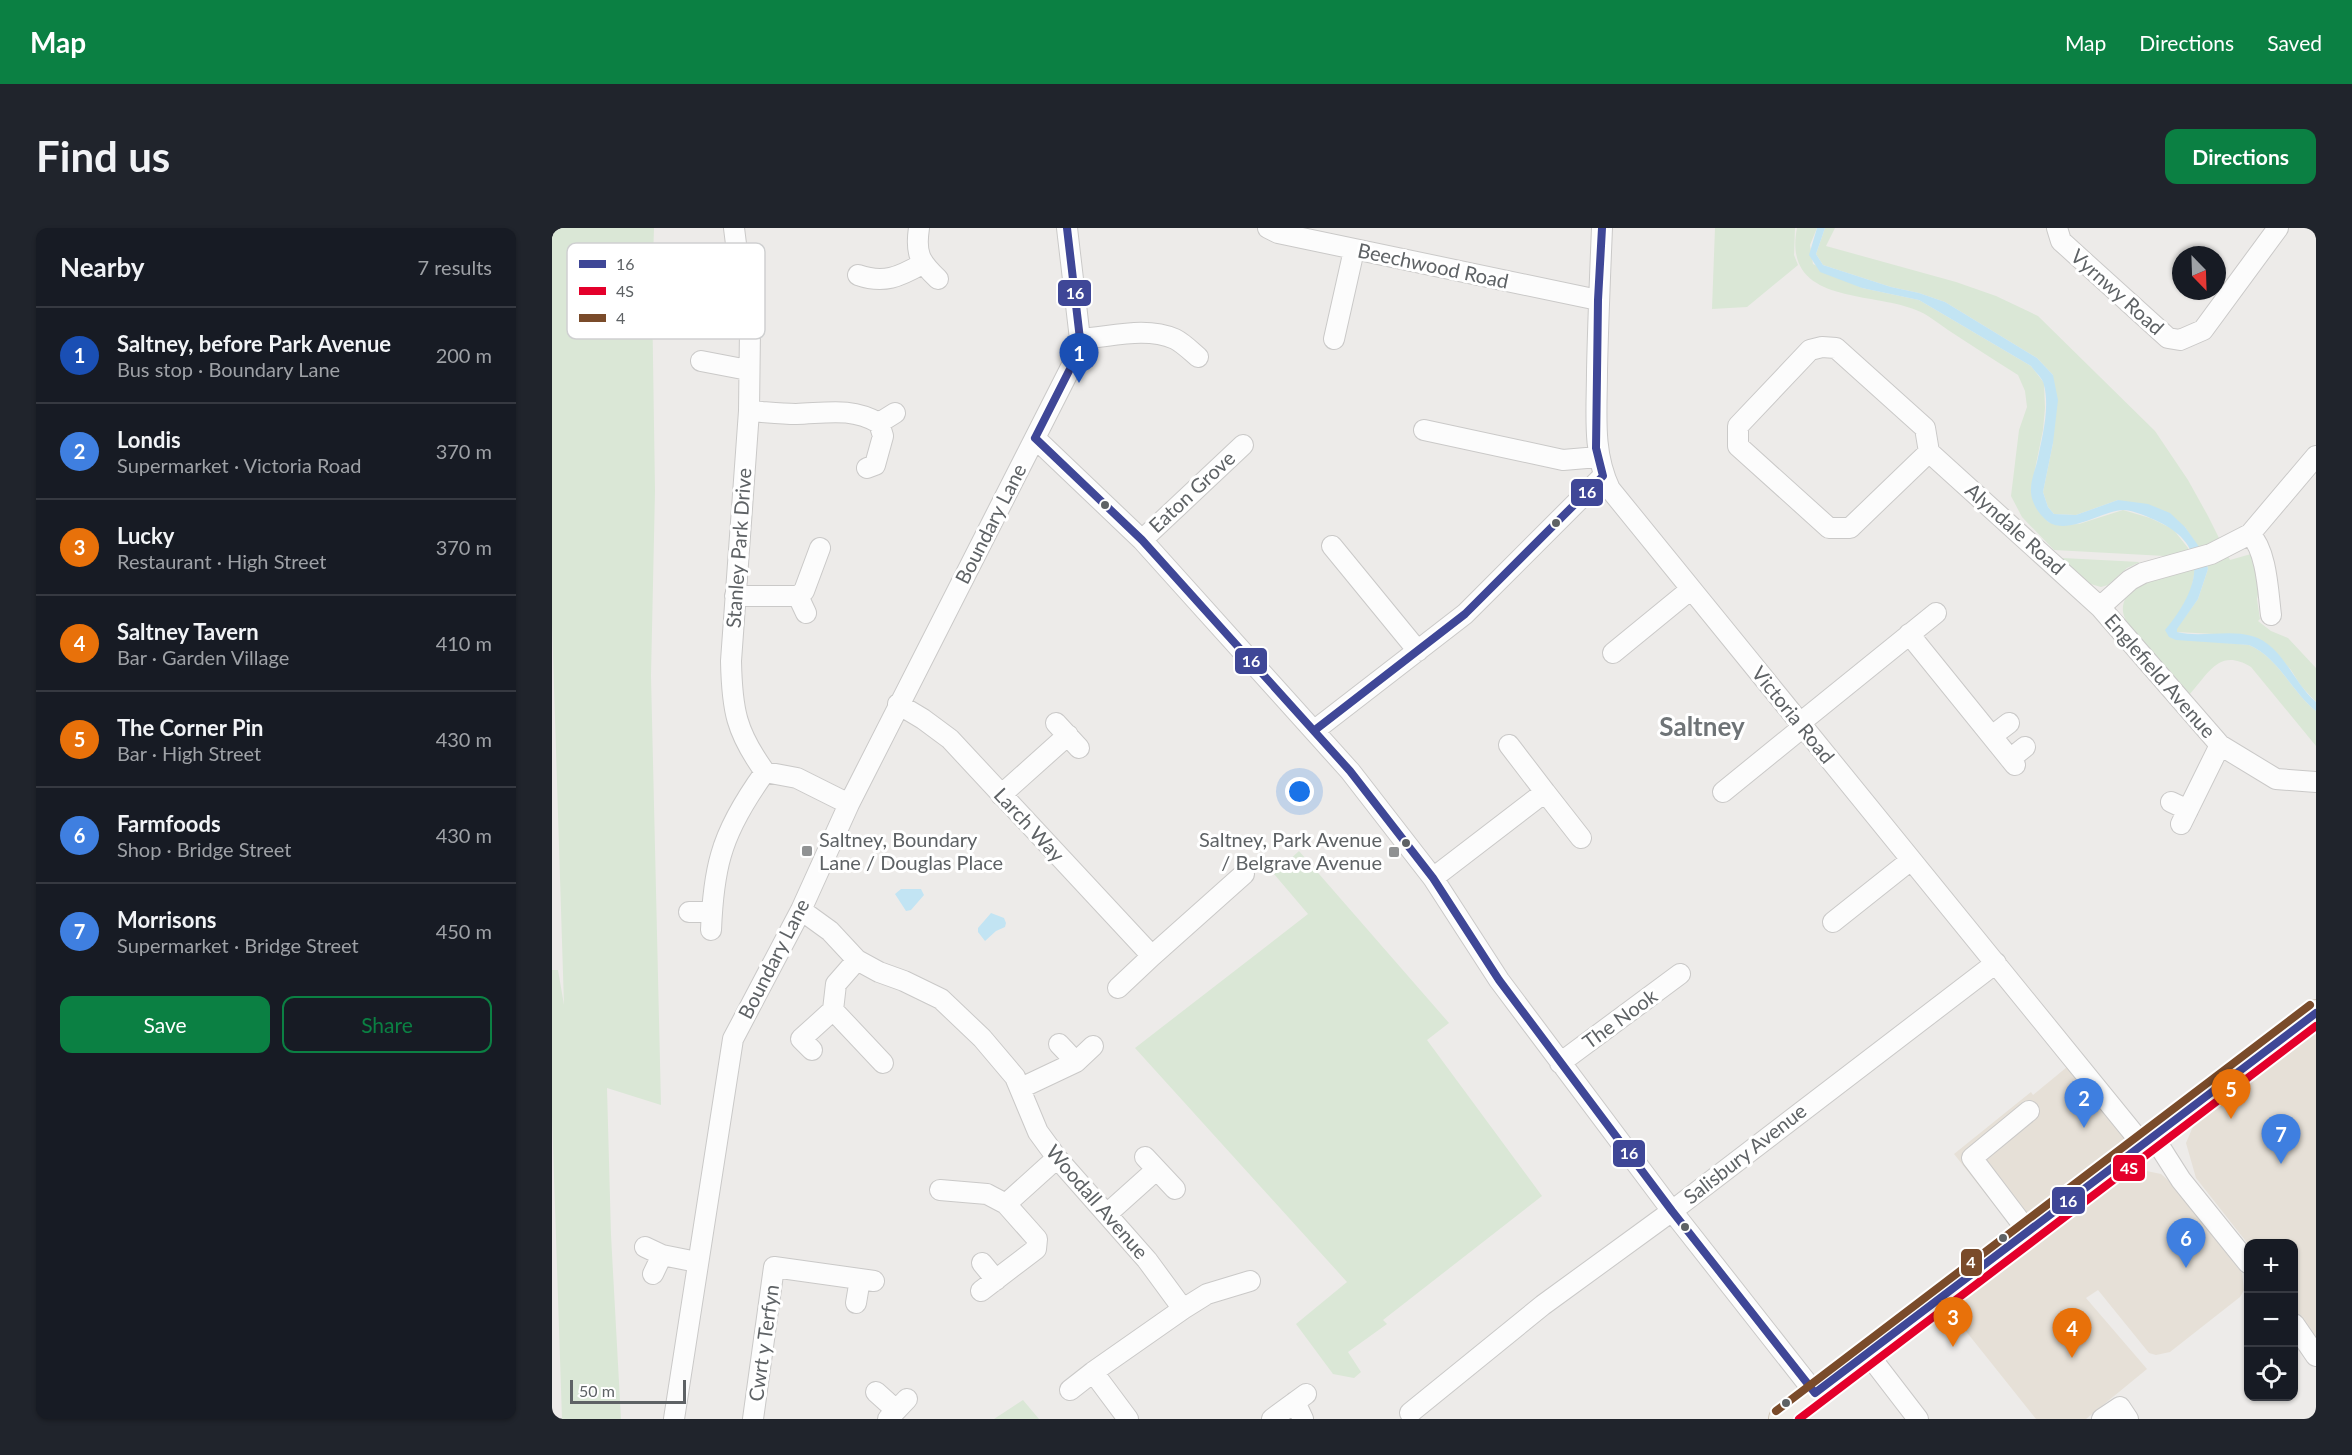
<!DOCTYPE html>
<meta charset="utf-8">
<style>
:root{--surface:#171b24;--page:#20242c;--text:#f1f3f6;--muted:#9ea1a6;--line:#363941;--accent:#0b8043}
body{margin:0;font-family:Lato,sans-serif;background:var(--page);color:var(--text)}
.controls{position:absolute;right:18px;bottom:18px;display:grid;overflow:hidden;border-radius:12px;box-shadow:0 2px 4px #0004}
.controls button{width:54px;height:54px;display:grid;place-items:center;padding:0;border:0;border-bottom:2px solid var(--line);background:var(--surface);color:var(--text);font:30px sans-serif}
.compass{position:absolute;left:1620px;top:18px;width:54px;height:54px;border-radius:50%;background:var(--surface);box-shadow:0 2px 4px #0004;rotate:157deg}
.scale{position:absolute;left:18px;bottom:15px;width:116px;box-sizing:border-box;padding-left:6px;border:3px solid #5e6265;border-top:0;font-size:16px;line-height:21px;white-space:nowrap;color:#5e6265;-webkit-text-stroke:4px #fff;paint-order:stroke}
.you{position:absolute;left:748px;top:564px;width:21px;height:21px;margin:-15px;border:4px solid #fff;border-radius:50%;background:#1a73e8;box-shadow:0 0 0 9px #1a73e833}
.badge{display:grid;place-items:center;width:39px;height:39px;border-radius:50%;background:var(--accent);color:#fff;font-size:20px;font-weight:700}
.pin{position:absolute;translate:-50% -50px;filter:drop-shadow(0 2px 3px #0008)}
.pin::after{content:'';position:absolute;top:32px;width:21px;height:18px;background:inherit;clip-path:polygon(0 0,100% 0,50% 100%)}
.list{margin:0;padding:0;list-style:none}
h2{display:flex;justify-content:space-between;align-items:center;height:78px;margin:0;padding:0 24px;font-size:26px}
h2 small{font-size:20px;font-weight:400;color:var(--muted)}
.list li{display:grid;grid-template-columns:39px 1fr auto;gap:18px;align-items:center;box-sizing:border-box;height:96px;padding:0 24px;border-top:2px solid var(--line)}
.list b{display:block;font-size:22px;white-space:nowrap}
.list p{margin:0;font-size:20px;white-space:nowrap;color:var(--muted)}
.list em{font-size:20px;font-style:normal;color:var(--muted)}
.actions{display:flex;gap:12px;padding:18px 24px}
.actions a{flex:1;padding:14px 0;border:2px solid var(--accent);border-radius:12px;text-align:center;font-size:21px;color:var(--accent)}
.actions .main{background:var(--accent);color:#fff}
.icon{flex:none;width:33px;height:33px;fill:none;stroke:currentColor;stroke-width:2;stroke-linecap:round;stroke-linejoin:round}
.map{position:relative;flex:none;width:1764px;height:1191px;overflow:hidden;border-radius:12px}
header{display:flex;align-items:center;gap:36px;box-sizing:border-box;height:84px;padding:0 30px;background:var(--accent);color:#fff}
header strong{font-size:28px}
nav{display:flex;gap:33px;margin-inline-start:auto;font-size:21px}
.intro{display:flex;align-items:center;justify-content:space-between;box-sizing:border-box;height:144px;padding:0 36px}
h1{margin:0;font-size:42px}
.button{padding:15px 27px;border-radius:12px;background:var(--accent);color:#fff;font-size:21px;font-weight:700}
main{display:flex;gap:36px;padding:0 36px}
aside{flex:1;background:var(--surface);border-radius:12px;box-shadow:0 2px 4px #0004}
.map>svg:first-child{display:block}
.commercial{fill:#e6e0d7}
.green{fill:#dae7d6}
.water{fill:#c2e4f3}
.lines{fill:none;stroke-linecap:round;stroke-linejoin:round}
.minor-casing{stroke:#cac9c8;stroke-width:22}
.major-casing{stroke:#d2c8b9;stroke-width:28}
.minor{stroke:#fcfcfc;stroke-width:20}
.major{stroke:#f2efea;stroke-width:26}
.bus-1-casing{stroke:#fff;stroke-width:12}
.bus-2-casing{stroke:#fff;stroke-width:12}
.bus-3-casing{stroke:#fff;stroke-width:12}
.bus-1{stroke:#3f4797;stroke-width:8}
.bus-2{stroke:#e4002b;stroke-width:8}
.bus-3{stroke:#7a4b2a;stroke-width:8}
.bus-dot{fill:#5e6265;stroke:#fff;stroke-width:2}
.poi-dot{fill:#909293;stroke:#fff;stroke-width:2}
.labels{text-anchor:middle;stroke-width:6;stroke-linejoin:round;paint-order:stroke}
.street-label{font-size:20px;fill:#5e6265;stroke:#fff}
.poi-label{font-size:20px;fill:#5e6265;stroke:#fff;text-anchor:start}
.district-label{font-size:26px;font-weight:bold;fill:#6f7477;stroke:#fff}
.key{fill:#fff;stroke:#cfd0d1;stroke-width:1.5}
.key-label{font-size:16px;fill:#5e6265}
.line-badge{stroke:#fff;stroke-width:2}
.badge-label{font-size:16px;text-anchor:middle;font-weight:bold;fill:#fff}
</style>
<header>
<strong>Map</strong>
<nav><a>Map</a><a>Directions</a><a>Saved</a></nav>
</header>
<div class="intro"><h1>Find us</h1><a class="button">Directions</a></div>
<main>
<aside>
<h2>Nearby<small>7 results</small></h2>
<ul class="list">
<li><span class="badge" style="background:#1a4fb4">1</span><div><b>Saltney, before Park Avenue</b><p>Bus stop · Boundary Lane</p></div><em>200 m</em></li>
<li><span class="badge" style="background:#3f7fe0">2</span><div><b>Londis</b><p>Supermarket · Victoria Road</p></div><em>370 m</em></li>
<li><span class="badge" style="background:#e8710a">3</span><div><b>Lucky</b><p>Restaurant · High Street</p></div><em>370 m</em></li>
<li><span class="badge" style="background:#e8710a">4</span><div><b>Saltney Tavern</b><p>Bar · Garden Village</p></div><em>410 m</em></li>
<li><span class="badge" style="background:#e8710a">5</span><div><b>The Corner Pin</b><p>Bar · High Street</p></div><em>430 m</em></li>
<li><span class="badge" style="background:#3f7fe0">6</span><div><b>Farmfoods</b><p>Shop · Bridge Street</p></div><em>430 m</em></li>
<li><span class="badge" style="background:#3f7fe0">7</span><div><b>Morrisons</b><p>Supermarket · Bridge Street</p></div><em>450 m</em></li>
</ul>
<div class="actions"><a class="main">Save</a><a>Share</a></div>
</aside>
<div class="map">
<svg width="1764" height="1191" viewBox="0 0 1764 1191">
<rect width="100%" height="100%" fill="#edebe9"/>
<path class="commercial" d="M1764,802V1113L1742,1080V1016H1696L1644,950L1634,915L1645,889Z
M1515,839L1575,913L1463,1003L1402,926L1479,864L1481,867Z
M1585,941L1609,946L1617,953L1690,1045L1692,1062L1688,1069L1618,1124L1604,1127L1597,1125L1546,1062L1534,1070L1595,1141L1534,1191H1484L1397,1082L1573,944Z"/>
<path class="green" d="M0,0H102L100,65L103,263L99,448L109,877L55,860L59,1007L69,1191H10L0,888V742H6L12,777L0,395Z
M1163,0H1243L1242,27L1246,37L1195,79L1160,81Z
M1245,0H1265L1258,17L1261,36L1310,60L1367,72L1479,138L1492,155L1493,180L1491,202L1479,261L1496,294L1508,297L1527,296L1571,282L1598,290L1621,301L1636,320L1643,342L1639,363L1617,409L1697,417C1727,430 1739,463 1764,483V518L1699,439C1667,420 1658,444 1637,467C1622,450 1578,406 1572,388C1569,379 1572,370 1579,363C1590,354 1609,351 1622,347L1613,328L1502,322L1470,289L1459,268L1467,202L1475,179L1473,163L1466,147C1442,132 1419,117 1396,102C1386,95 1375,86 1364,82C1319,63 1230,77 1245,0Z
M1273,0H1283L1274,18L1404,54L1444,68L1486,88L1603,203L1636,252L1656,288L1678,332L1699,326L1708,358L1705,371L1708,391L1706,393L1719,403L1736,410L1764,440V474L1749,458L1739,442L1721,422L1700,408L1625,404L1624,401L1646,371L1656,341L1655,333L1633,299L1566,272L1524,287L1502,286L1496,279L1491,264L1501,215V147L1485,130L1393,74L1367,65L1339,59L1271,37L1264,26Z
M1510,330L1588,334L1575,340L1556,357L1549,359L1535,355Z
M747,623L897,795L875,812L990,968L831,1092L835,1096L796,1124L809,1144L802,1150L781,1146L744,1096L795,1054L583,820L756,686L722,646Z
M471,1172L487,1191H442Z"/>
<path class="water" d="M1265,0H1273L1264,26L1271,37L1339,59L1367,65L1393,74L1485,130L1501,147L1506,172L1501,215L1491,264L1496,279L1502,286L1524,287L1566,272L1596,276L1618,285L1633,299L1653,327L1656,341L1646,371L1625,401V404C1649,410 1676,401 1700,408C1731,417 1741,455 1764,474V483C1739,463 1727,430 1697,417L1624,412L1617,409L1613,402C1645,364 1661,320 1607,294C1597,289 1583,283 1572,282C1553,281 1513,310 1494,292C1485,284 1478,272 1479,260C1479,252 1483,242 1485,234C1490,210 1498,181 1492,157C1491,150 1483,144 1479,138L1367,72L1310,60L1268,44L1257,27Z
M349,661H369L372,667L359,682L354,683L343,666Z
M439,685L452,690L454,695L453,699L444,703L433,713L426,704V700Z"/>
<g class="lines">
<g class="minor-casing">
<path id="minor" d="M182,0L184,16L194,51L198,101L197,183L179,433C180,482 184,504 213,544L245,550L297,576
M367,0C363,26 368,34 386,51
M716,0L726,5L1046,72
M1050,0C1048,48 1046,95 1045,143C1045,184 1040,224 1058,261L1591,917
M1505,0L1509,13L1616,110L1628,112L1651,102L1726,0
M306,47C332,56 347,49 370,36
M528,111C559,109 593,98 623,111C631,115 639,123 646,129
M782,111L802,22
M149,133L196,142
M197,183C213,184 229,186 244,186C275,185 299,179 327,195L331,208L323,237L315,240
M327,195L343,185
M872,202L1011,232L1046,229
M483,210L590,312L798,543L881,650L947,752L1120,983L1263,1165
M1377,224L1298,300H1277L1186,218V198L1258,122L1270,119L1284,120L1373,200L1377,224L1548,379L1668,517L1629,596
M1698,306C1715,323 1716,364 1719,387
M590,312L691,217
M780,318L866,423
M183,368H246L252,363L268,320
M246,368L254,385
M1548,379L1578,352L1591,345L1659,326L1698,306L1764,228
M1357,406L1463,537
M1061,425L1138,362
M346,476L371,491L398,511L600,728L692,646
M504,495L527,520
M1248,495L1384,385
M763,502L913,386L1051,248
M1440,508L1457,495
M957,517L993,564
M1668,517L1724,551L1764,554
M1458,531L1473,519
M1171,564L1251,499
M449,567L516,507
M1619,574L1636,582
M881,650L993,564L1029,610
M249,682L278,703L305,732L327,744L352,753L389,771L430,810L463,849L486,904L505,930L595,1032L631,1081L541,1144L576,1191
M137,684H160
M1281,694L1359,632
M159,702C160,678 162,651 169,627C177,598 195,569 213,544
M566,760L600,728
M281,782L331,835
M507,816L524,834
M260,822L249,811L281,782L284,756L305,732
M1008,835L1128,746
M469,860L524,834L541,818
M1601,908L1629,952L1696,1035
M593,929L623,961
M388,962L435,966L454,976
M556,985L604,942
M1477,1005L1420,930L1477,883
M93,1019L110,1027L145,1034
M430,1035L444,1052
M101,1046L110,1027
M429,1063L484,1021L485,1011L454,976L505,930
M304,1075L308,1051
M631,1081L655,1066L698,1053
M1742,1096L1764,1128
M1316,1126L1366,1191
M518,1162L541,1144
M324,1164L344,1182
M743,1174L751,1191
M858,1185L991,1077L1120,983L1444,735
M122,1191L181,811L249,682L297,576L521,135L528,111L515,0
M201,1191L222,1039L322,1053
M336,1191L355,1171
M720,1191L754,1166
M1550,1191L1568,1179L1576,1191"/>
</g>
<g class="major-casing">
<path id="major" d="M1230,1191L1466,1013L1642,876L1764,785"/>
</g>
<use href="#minor" class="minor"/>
<use href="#major" class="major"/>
<g class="bus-1-casing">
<path id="bus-1" d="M483,210L590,312L798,543L881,650L947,752L1120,983L1263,1165L1764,785
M483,210L521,135L528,111L515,0
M763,502L913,386L1051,248L1044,220L1046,72L1050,0"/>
</g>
<g class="bus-2-casing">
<path id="bus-2" d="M1247,1191L1764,798"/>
</g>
<g class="bus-3-casing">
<path id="bus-3" d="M1224,1183L1758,777"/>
</g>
<use href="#bus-1" class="bus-1"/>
<use href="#bus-2" class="bus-2"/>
<use href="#bus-3" class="bus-3"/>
</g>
<g class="bus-dot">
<circle cx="553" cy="277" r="5"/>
<circle cx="1004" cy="295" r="5"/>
<circle cx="854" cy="615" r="5"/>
<circle cx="1133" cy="999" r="5"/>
<circle cx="1451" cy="1010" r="5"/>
<circle cx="1234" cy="1175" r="5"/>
</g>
<g class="poi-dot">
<rect x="249" y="617" width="12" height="12" rx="3"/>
<rect x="836" y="618" width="12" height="12" rx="3"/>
</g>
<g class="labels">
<g class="street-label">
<text transform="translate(881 38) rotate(12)" y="7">Beechwood Road</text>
<text transform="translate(1565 64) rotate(42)" y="7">Vyrnwy Road</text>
<text transform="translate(640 264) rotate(-43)" y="7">Eaton Grove</text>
<text transform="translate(439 296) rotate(-63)" y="7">Boundary Lane</text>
<text transform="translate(1463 301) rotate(42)" y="7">Alyndale Road</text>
<text transform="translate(187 320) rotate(-86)" y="7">Stanley Park Drive</text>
<text transform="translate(1608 448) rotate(49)" y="7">Englefield Avenue</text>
<text transform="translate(1241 487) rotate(51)" y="7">Victoria Road</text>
<text transform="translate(477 597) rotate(47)" y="7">Larch Way</text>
<text transform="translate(222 731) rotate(-63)" y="7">Boundary Lane</text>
<text transform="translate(1068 791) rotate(-36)" y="7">The Nook</text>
<text transform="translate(1193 926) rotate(-38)" y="7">Salisbury Avenue</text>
<text transform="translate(545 974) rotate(49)" y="7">Woodall Avenue</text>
<text transform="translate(212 1115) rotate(-82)" y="7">Cwrt y Terfyn</text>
</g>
<g class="poi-label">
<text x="267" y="619">Saltney, Boundary<tspan x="267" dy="23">Lane / Douglas Place</tspan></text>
<text x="830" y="619" text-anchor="end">Saltney, Park Avenue<tspan x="830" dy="23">/ Belgrave Avenue</tspan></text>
</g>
<g class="district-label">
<text x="1150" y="508">Saltney</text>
</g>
</g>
<rect x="15" y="15" width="198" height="96" rx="9" class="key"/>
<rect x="27" y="32" width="27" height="8" fill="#3f4797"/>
<rect x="27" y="59" width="27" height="8" fill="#e4002b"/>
<rect x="27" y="86" width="27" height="8" fill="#7a4b2a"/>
<g class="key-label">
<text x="64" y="42">16</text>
<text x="64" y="69">4S</text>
<text x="64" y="96">4</text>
</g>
<g class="line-badge">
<rect x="505" y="51" width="35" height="28" rx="6" fill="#3f4797"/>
<rect x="1018" y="250" width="34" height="29" rx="6" fill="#3f4797"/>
<rect x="682" y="419" width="34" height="28" rx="6" fill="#3f4797"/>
<rect x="1060" y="911" width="34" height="29" rx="6" fill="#3f4797"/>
<rect x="1560" y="926" width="34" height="28" rx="6" fill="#e4002b"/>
<rect x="1499" y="958" width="35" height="29" rx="6" fill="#3f4797"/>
<rect x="1408" y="1020" width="23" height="29" rx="6" fill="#7a4b2a"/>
</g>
<g class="badge-label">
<text x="523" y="71">16</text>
<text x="1035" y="270">16</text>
<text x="699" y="439">16</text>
<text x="1077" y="931">16</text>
<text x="1577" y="946">4S</text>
<text x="1516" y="979">16</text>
<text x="1419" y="1040">4</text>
</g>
</svg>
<div class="controls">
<button>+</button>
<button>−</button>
<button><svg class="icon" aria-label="locate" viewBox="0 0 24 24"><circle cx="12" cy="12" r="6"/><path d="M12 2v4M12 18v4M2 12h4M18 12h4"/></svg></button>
</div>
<svg class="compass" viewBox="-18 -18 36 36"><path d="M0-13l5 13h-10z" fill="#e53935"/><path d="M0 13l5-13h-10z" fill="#9ea1a6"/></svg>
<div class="scale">50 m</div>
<div class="you"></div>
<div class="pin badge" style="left:527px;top:155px;background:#1a4fb4">1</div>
<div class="pin badge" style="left:1532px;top:900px;background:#3f7fe0">2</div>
<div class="pin badge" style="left:1401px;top:1119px;background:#e8710a">3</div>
<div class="pin badge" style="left:1520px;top:1130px;background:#e8710a">4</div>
<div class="pin badge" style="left:1679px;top:891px;background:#e8710a">5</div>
<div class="pin badge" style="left:1634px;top:1040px;background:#3f7fe0">6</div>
<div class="pin badge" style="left:1729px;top:936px;background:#3f7fe0">7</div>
</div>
</main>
